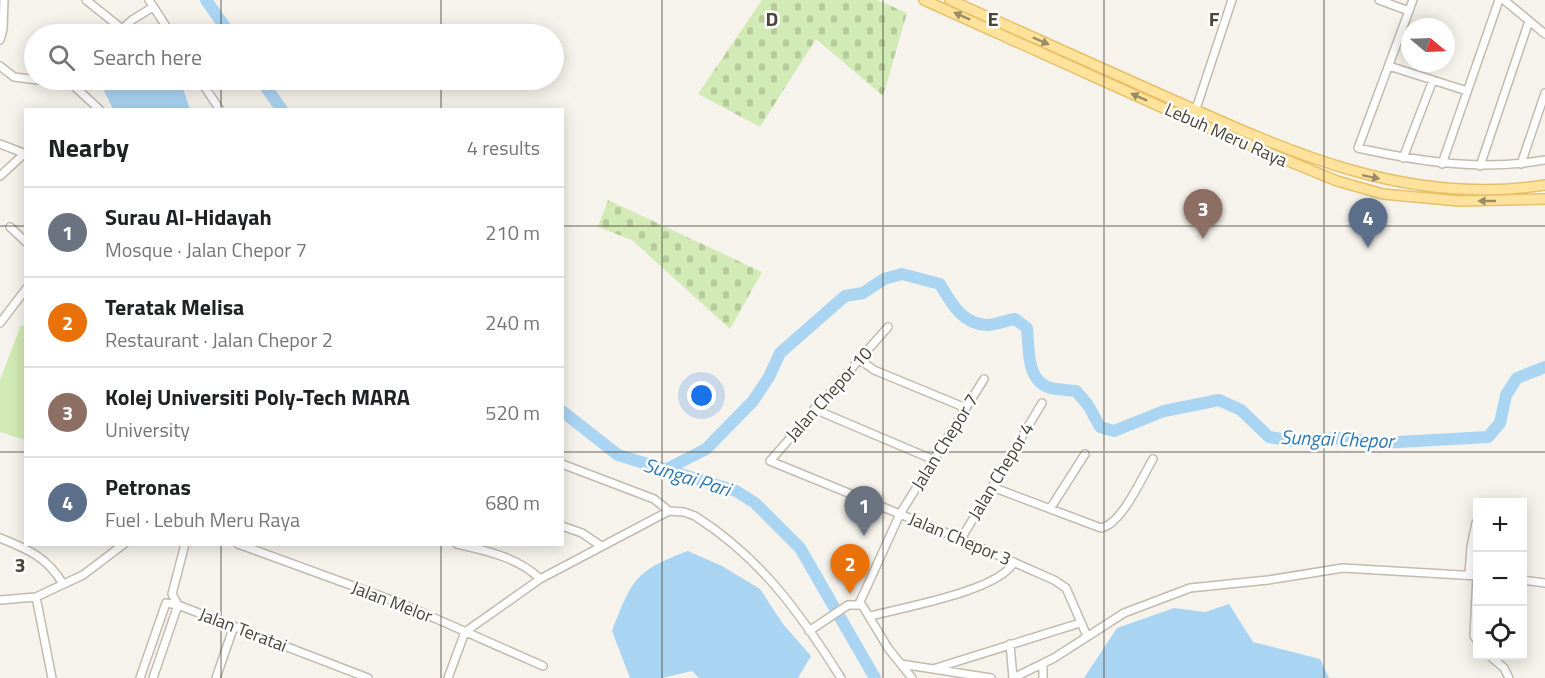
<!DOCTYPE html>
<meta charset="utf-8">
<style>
:root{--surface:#fff;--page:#f6f6f6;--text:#202124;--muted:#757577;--line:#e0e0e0;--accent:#1a73e8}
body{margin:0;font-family:"Titillium Web",sans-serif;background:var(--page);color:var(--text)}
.controls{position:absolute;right:18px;bottom:18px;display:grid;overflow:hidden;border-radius:0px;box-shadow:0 3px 15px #0003}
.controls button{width:54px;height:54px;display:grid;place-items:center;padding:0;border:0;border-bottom:2px solid var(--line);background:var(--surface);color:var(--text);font:30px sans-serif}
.compass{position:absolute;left:1401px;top:18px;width:54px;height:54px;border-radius:50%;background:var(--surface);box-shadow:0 3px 15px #0003;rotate:109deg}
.you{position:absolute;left:702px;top:396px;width:21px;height:21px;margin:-15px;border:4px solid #fff;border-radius:50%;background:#1a73e8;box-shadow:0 0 0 9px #1a73e833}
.badge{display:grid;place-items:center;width:39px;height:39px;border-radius:50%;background:var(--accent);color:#fff;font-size:20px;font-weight:700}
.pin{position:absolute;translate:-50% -50px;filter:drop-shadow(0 2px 3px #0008)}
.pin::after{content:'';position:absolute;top:32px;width:21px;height:18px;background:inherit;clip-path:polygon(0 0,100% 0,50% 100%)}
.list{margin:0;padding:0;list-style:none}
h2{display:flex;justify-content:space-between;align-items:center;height:78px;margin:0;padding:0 24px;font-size:26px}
h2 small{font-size:20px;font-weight:400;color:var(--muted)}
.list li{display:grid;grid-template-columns:39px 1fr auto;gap:18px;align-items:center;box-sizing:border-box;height:90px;padding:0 24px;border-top:2px solid var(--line)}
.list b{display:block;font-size:22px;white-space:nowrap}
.list p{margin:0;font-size:20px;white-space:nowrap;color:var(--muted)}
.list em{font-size:20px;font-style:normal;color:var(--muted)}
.icon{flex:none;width:33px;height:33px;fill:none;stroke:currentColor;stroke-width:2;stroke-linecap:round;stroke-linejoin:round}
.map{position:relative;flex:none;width:1545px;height:678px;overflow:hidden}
.search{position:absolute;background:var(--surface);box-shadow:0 3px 15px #0003;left:24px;top:24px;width:540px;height:66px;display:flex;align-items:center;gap:15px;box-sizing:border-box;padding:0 21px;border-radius:33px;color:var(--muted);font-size:22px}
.panel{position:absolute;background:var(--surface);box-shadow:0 3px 15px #0003;left:24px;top:108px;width:540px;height:438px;border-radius:0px}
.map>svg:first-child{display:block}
.cemetery{fill:url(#cemetery-stones)}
.pitch{fill:#d2eab5}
.water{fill:#a9d4f2}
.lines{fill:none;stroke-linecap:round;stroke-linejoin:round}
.river{stroke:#a9d4f2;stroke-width:12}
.minor-casing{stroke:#c2bbae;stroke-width:10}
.major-casing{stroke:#e6c16a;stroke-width:12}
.minor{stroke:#fff;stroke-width:7}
.major{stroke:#ffe39c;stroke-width:9}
.oneway{fill:#9c8c66}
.grid{fill:none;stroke:#4b4439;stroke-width:1.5;stroke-opacity:0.55}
.labels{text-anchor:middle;stroke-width:5;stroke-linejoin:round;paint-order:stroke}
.street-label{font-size:18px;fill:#4b4439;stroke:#fff}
.water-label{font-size:20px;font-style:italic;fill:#2e7ab2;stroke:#fff}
.grid-label{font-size:20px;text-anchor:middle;font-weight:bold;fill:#4b4439;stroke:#fff;stroke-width:5;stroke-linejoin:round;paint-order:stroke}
</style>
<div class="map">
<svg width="1545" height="678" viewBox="0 0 1545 678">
<defs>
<pattern id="cemetery-stones" width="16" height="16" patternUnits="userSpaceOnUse" patternTransform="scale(1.5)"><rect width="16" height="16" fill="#d2eab5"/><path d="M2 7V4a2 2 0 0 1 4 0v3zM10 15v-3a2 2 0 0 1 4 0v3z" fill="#b6ca9c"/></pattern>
</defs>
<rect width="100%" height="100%" fill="#f6f3ec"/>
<path class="cemetery" d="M762,0H877L907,13L883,96L816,39L760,127L698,94Z
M608,200L762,272L730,329L632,240L598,227Z"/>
<path class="pitch" d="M21,325L26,327L25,440L0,432V380Z"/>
<path class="water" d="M114,80H180L190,109H113L104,91Z
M688,551L722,566L760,589L783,624L811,656L798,678H699L692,671L662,678H630L612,631C633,578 635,571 688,551Z
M1229,604L1253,642L1320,659L1329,678H1084L1117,628L1174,608L1205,612Z"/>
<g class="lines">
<path class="river" d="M206,0L230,34
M261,80L282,110
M562,411L618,455L736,491L755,503L800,548L875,678
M665,470L706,449L753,401L769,377L780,353L845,296L863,293L884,279L902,274L940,284C951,303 962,324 987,325C996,325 1006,320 1015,319L1027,328C1029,348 1026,382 1051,388C1059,390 1068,390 1076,391L1088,405L1100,427L1114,431L1164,411L1219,400L1241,410L1269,437L1294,441L1339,438L1380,443L1488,437L1500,423L1506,395L1517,378L1545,367"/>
<g class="minor-casing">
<path id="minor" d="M86,0L121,28
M149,0L171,34
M1379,0L1409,11
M1413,0L1358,148C1421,162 1481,171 1545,160
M1504,0L1545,34
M117,34L132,20L153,7
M0,40L3,29L4,0
M0,66L14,77L38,80
M1389,66L1467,91
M54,80L74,86L100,110
M200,80L220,110
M78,89L84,80
M1192,121L1232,0
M0,144L26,154
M1403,158L1433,80
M1442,164L1499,0
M1521,164L1545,93
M1480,166L1529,21
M0,176L24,154
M10,227L26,242
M0,323L26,289
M888,327L770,461L961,539L1054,580L1066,588L1087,636
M860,360L874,370L966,408
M814,409L934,460
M562,464L654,499L669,511
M992,487L1101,528C1122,524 1142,477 1153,459
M1050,509L1085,454
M562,526L582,533L601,546
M0,538C28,549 48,558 63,584
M961,539L1042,403
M238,544L405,605L543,666
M457,544C484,550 520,558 540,579
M1469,575L1471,547L1476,523
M1477,576L1474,636L1478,642
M1522,580L1545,583
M36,597L52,678
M0,600L36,597L83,575L124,544
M859,604L900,514L984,379
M178,605L172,594L185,544
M871,616C904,607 999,591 1014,562
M809,631L848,605H862L888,648L912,678
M1010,644L1013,678
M1490,656L1504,668L1509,678
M901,664L991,678
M1043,664V678
M933,669L1080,623
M140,678L166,603L178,605L368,678
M153,678L178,605
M216,678L234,626
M448,678L465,632L540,579L669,511L684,512L695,516C761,558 800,613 841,678
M1013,678L1054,658L1124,613L1190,588L1268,580L1343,568L1478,576"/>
</g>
<g class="major-casing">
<path id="major" d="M924,0L1192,121L1337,181L1383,194L1459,201L1545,199
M950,0C1020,32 1091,63 1162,95C1285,150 1405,207 1545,185"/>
</g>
<use href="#minor" class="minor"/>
<use href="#major" class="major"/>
</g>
<defs><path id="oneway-solid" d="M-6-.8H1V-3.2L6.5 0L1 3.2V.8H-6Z" transform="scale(1.5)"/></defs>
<g class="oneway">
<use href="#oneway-solid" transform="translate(962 16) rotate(-156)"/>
<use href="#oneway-solid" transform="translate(1041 41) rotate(24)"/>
<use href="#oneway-solid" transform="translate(1139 97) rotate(-156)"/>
<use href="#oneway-solid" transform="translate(1371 177) rotate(12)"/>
<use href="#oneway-solid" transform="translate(1487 201) rotate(180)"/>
</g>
<path class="grid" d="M221,0V34M441,0V34M662,0V678M883,0V678M1104,0V678M1324,0V678M221,80V110M441,80V110M0,226H26M562,226H1545M0,452H26M562,452H1545M221,544V678M441,544V678"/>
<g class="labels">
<g class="street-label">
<text transform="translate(1226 135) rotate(24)" y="6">Lebuh Meru Raya</text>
<text transform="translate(829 394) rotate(-48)" y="6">Jalan Chepor 10</text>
<text transform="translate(945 442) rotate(-58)" y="6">Jalan Chepor 7</text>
<text transform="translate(1001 471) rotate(-59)" y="6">Jalan Chepor 4</text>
<text transform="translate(960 539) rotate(23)" y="6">Jalan Chepor 3</text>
<text transform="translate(392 602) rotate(21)" y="6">Jalan Melor</text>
<text transform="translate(243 630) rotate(21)" y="6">Jalan Teratai</text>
</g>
<g class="water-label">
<text transform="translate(1337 439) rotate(2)" y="7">Sungai Chepor</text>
<text transform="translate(687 477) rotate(17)" y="7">Sungai Pari</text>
</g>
</g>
<g class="grid-label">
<text x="772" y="26">D</text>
<text x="993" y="26">E</text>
<text x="1214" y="26">F</text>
<text x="20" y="572">3</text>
</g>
</svg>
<div class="controls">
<button>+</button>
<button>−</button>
<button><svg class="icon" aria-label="locate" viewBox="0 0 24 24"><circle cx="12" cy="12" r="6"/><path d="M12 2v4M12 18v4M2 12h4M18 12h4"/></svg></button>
</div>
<svg class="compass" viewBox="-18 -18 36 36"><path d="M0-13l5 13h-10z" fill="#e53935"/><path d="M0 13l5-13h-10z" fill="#757577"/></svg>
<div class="you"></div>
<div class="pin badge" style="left:864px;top:536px;background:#6b7280">1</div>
<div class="pin badge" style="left:850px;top:594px;background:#e8710a">2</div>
<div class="pin badge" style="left:1203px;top:239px;background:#8d6e63">3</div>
<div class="pin badge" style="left:1368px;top:248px;background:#5c6f8a">4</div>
<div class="search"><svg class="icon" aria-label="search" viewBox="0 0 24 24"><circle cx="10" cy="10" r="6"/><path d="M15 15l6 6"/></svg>Search here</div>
<section class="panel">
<h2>Nearby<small>4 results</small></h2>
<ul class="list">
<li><span class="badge" style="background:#6b7280">1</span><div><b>Surau Al-Hidayah</b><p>Mosque · Jalan Chepor 7</p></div><em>210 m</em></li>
<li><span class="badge" style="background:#e8710a">2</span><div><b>Teratak Melisa</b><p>Restaurant · Jalan Chepor 2</p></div><em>240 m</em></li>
<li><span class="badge" style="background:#8d6e63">3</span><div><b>Kolej Universiti Poly-Tech MARA</b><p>University</p></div><em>520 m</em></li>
<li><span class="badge" style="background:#5c6f8a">4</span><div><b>Petronas</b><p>Fuel · Lebuh Meru Raya</p></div><em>680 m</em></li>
</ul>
</section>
</div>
